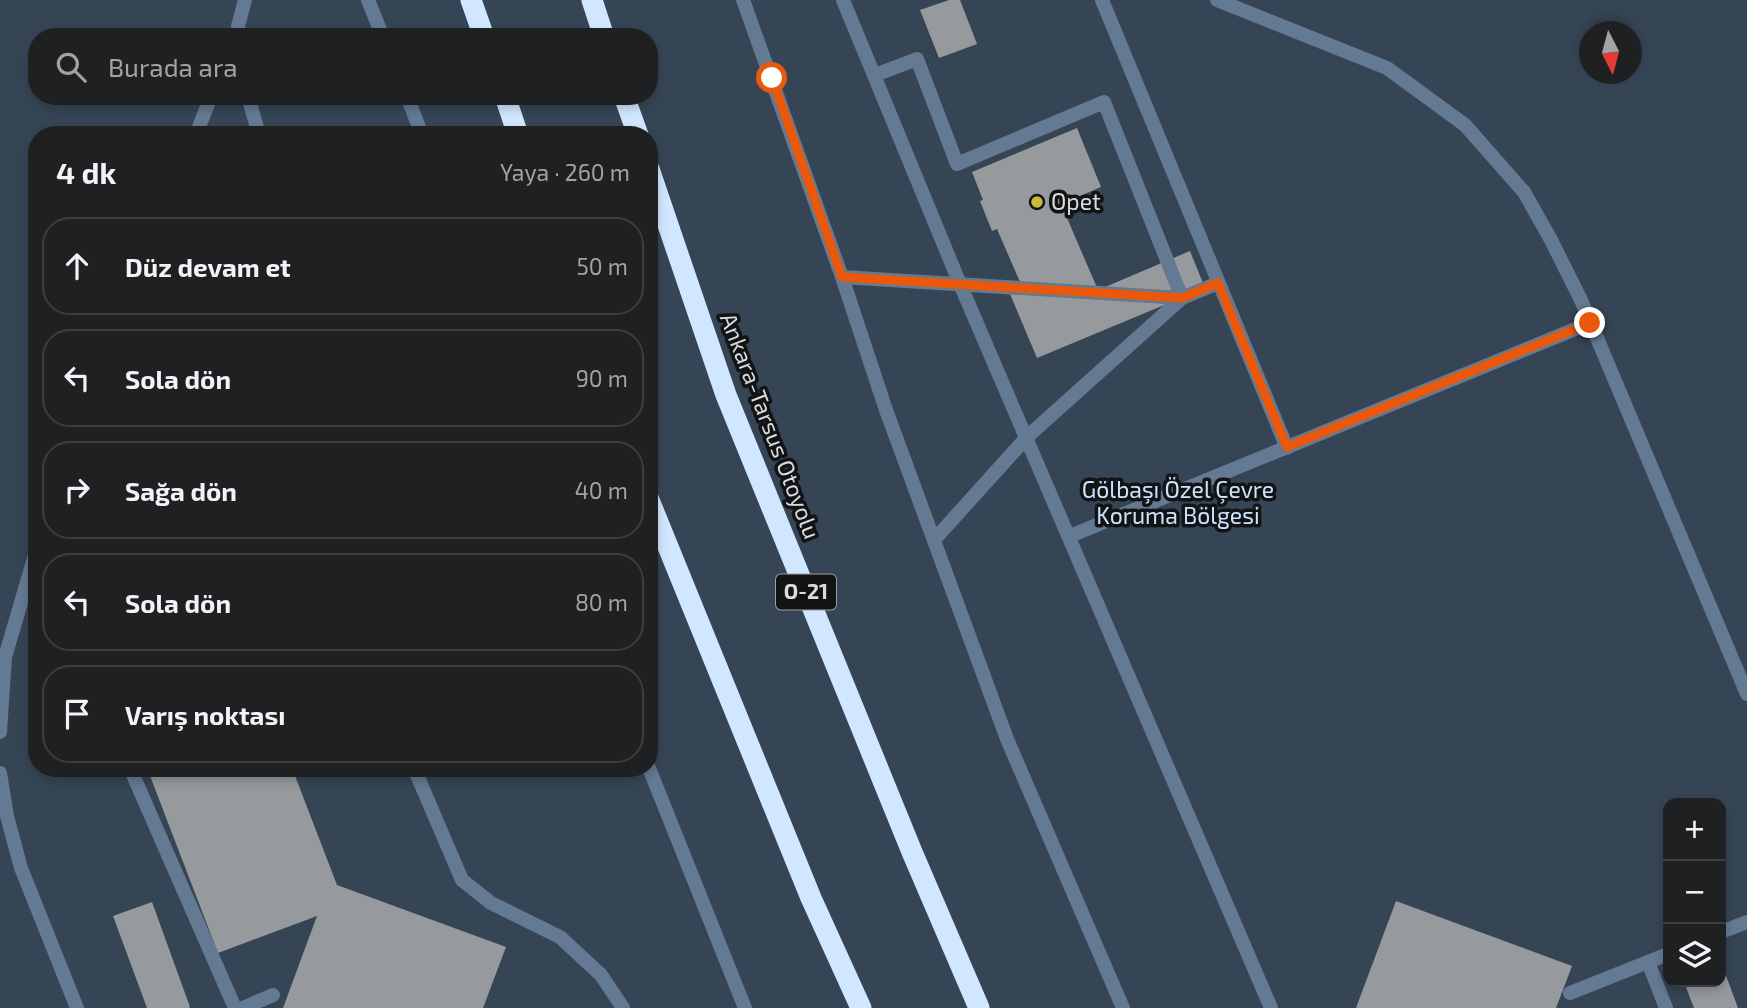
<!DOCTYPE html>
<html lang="tr">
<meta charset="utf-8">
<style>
:root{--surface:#1e2022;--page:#2b2d2f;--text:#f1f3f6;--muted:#a1a3a5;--line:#3c3e40}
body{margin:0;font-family:"Exo 2",sans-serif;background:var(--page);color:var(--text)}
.controls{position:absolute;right:21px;bottom:21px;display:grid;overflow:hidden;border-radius:14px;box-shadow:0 4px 10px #0003}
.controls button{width:63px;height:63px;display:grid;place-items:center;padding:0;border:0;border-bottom:2px solid var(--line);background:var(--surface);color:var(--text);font:35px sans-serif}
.compass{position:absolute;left:1579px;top:21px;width:63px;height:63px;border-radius:50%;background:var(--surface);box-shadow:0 4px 10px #0003;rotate:174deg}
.stop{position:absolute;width:21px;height:21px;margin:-16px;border:5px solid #ea580c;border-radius:50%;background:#fff}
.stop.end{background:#ea580c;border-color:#fff;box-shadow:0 2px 7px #0008}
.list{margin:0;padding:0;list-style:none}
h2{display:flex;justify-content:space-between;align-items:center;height:91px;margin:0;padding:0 28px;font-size:30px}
h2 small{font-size:23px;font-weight:400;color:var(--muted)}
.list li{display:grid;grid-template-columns:46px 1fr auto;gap:21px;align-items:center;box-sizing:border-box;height:98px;margin:0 14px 14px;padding:0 14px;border:2px solid var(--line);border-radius:28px}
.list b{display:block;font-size:26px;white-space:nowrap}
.list em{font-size:23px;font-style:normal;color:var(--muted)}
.icon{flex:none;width:38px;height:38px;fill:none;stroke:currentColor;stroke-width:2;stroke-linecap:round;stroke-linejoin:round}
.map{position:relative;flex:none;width:1747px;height:1008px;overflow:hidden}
.search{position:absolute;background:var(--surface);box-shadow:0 4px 10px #0003;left:28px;top:28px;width:630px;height:77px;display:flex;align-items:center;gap:18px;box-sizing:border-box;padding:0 24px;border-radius:28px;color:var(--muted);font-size:26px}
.panel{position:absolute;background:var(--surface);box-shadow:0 4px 10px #0003;left:28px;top:126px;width:630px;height:651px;border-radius:28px}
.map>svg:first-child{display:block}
.green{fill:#364555;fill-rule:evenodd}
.building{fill:#979a9d}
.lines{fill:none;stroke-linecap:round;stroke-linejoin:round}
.service{stroke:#647992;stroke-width:14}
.motorway{stroke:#d1e6ff;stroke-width:21}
.route{stroke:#ea580c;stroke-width:9}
.poi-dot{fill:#caba3a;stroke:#121314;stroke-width:2.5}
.labels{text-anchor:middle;stroke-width:7;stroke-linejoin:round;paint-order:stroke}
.shield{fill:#121314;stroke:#9d9fa0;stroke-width:2}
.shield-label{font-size:21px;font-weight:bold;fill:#d9dbdc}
.poi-label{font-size:23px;fill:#d9dbdc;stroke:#121314;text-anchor:start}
.street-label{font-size:23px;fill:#d9dbdc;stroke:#121314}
.park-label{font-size:23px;fill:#cde3fd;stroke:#121314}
</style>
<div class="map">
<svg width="1747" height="1008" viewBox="0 0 1747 1008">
<rect width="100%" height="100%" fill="#282a2d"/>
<path class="green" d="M0,0H1747V1008H0ZM1590,32H1632V74H1590ZM37,37H649V96H37ZM37,135H649V768H37ZM1668,803H1721V982H1668Z"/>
<path class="building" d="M949,0H960L977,44L939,58L920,10Z
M1077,128L1101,187L1061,204L1098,290L1190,251L1205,288L1037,358L1007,287L1020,282L997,229L992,231L980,201L983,200L972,172Z
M147,768H292L337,885L506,947L483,1008H283L317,916L218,953Z
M1396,901L1572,966L1556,1008H1356Z
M152,902L190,1007L189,1008H147L113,916Z
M1721,962L1738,1008H1694L1684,982H1721Z"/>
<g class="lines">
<path class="service" d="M368,0L383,37
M743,0L842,277L886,410L1007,739L1123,1008
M843,0L960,284L1271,1008
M1102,0L1287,448
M1217,0L1387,68L1465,125L1524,192L1551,240L1581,300L1747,694
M240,37L238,26L245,0
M875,75L917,59L957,164L1104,102L1182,298L1027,437L934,540
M248,96L259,135
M407,96L422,135
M196,135L211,96
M842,277L1182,298L1218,283
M1070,536L1590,323
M0,732L5,657L37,548
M130,768L235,1008
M414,768L462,880L491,903L560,937L601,975L623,1008
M649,768L745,1008
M0,773L7,816L21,868L77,1008
M1721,932L1747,922
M1648,962L1666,1008
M1570,993L1668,954
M243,1008L273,995"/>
<path class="motorway" d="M471,0L484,37
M592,0L604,37
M505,96L518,135
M624,96L638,135
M649,169L726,395L912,852L979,1008
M649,500L811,898L861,1008"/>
</g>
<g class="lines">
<path class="route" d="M772,78L842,277L1182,298L1218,283L1287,447L1590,323"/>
</g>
<circle class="poi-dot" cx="1037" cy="202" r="7"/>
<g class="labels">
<rect class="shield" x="776" y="574.5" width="60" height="35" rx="5"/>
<g class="shield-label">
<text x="806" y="599">O-21</text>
</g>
<g class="poi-label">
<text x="1051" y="210">Opet</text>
</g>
<g class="street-label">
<text transform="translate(770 426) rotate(69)" y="8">Ankara-Tarsus Otoyolu</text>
</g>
<g class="park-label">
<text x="1178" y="498">Gölbaşı Özel Çevre<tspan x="1178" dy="26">Koruma Bölgesi</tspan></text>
</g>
</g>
</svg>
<div class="controls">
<button>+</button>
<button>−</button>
<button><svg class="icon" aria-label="layers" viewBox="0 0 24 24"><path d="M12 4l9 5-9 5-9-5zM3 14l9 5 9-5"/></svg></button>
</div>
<svg class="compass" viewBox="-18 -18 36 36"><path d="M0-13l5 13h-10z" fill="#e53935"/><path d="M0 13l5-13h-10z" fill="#a1a3a5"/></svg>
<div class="stop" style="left:772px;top:78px"></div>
<div class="stop end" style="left:1590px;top:323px"></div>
<div class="search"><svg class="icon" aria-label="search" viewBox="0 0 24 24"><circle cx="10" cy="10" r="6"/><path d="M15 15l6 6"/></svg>Burada ara</div>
<section class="panel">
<h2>4 dk<small>Yaya · 260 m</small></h2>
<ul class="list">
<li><svg class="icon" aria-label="ahead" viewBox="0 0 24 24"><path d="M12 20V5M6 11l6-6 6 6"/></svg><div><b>Düz devam et</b></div><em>50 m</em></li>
<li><svg class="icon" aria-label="left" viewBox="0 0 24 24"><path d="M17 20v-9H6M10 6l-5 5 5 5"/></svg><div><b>Sola dön</b></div><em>90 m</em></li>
<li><svg class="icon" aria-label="right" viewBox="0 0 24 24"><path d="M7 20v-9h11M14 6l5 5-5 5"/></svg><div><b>Sağa dön</b></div><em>40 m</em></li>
<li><svg class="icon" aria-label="left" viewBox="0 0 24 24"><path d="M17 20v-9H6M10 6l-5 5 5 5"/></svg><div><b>Sola dön</b></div><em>80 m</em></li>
<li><svg class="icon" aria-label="arrive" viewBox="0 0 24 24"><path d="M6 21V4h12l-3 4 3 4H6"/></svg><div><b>Varış noktası</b></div></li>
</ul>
</section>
</div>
